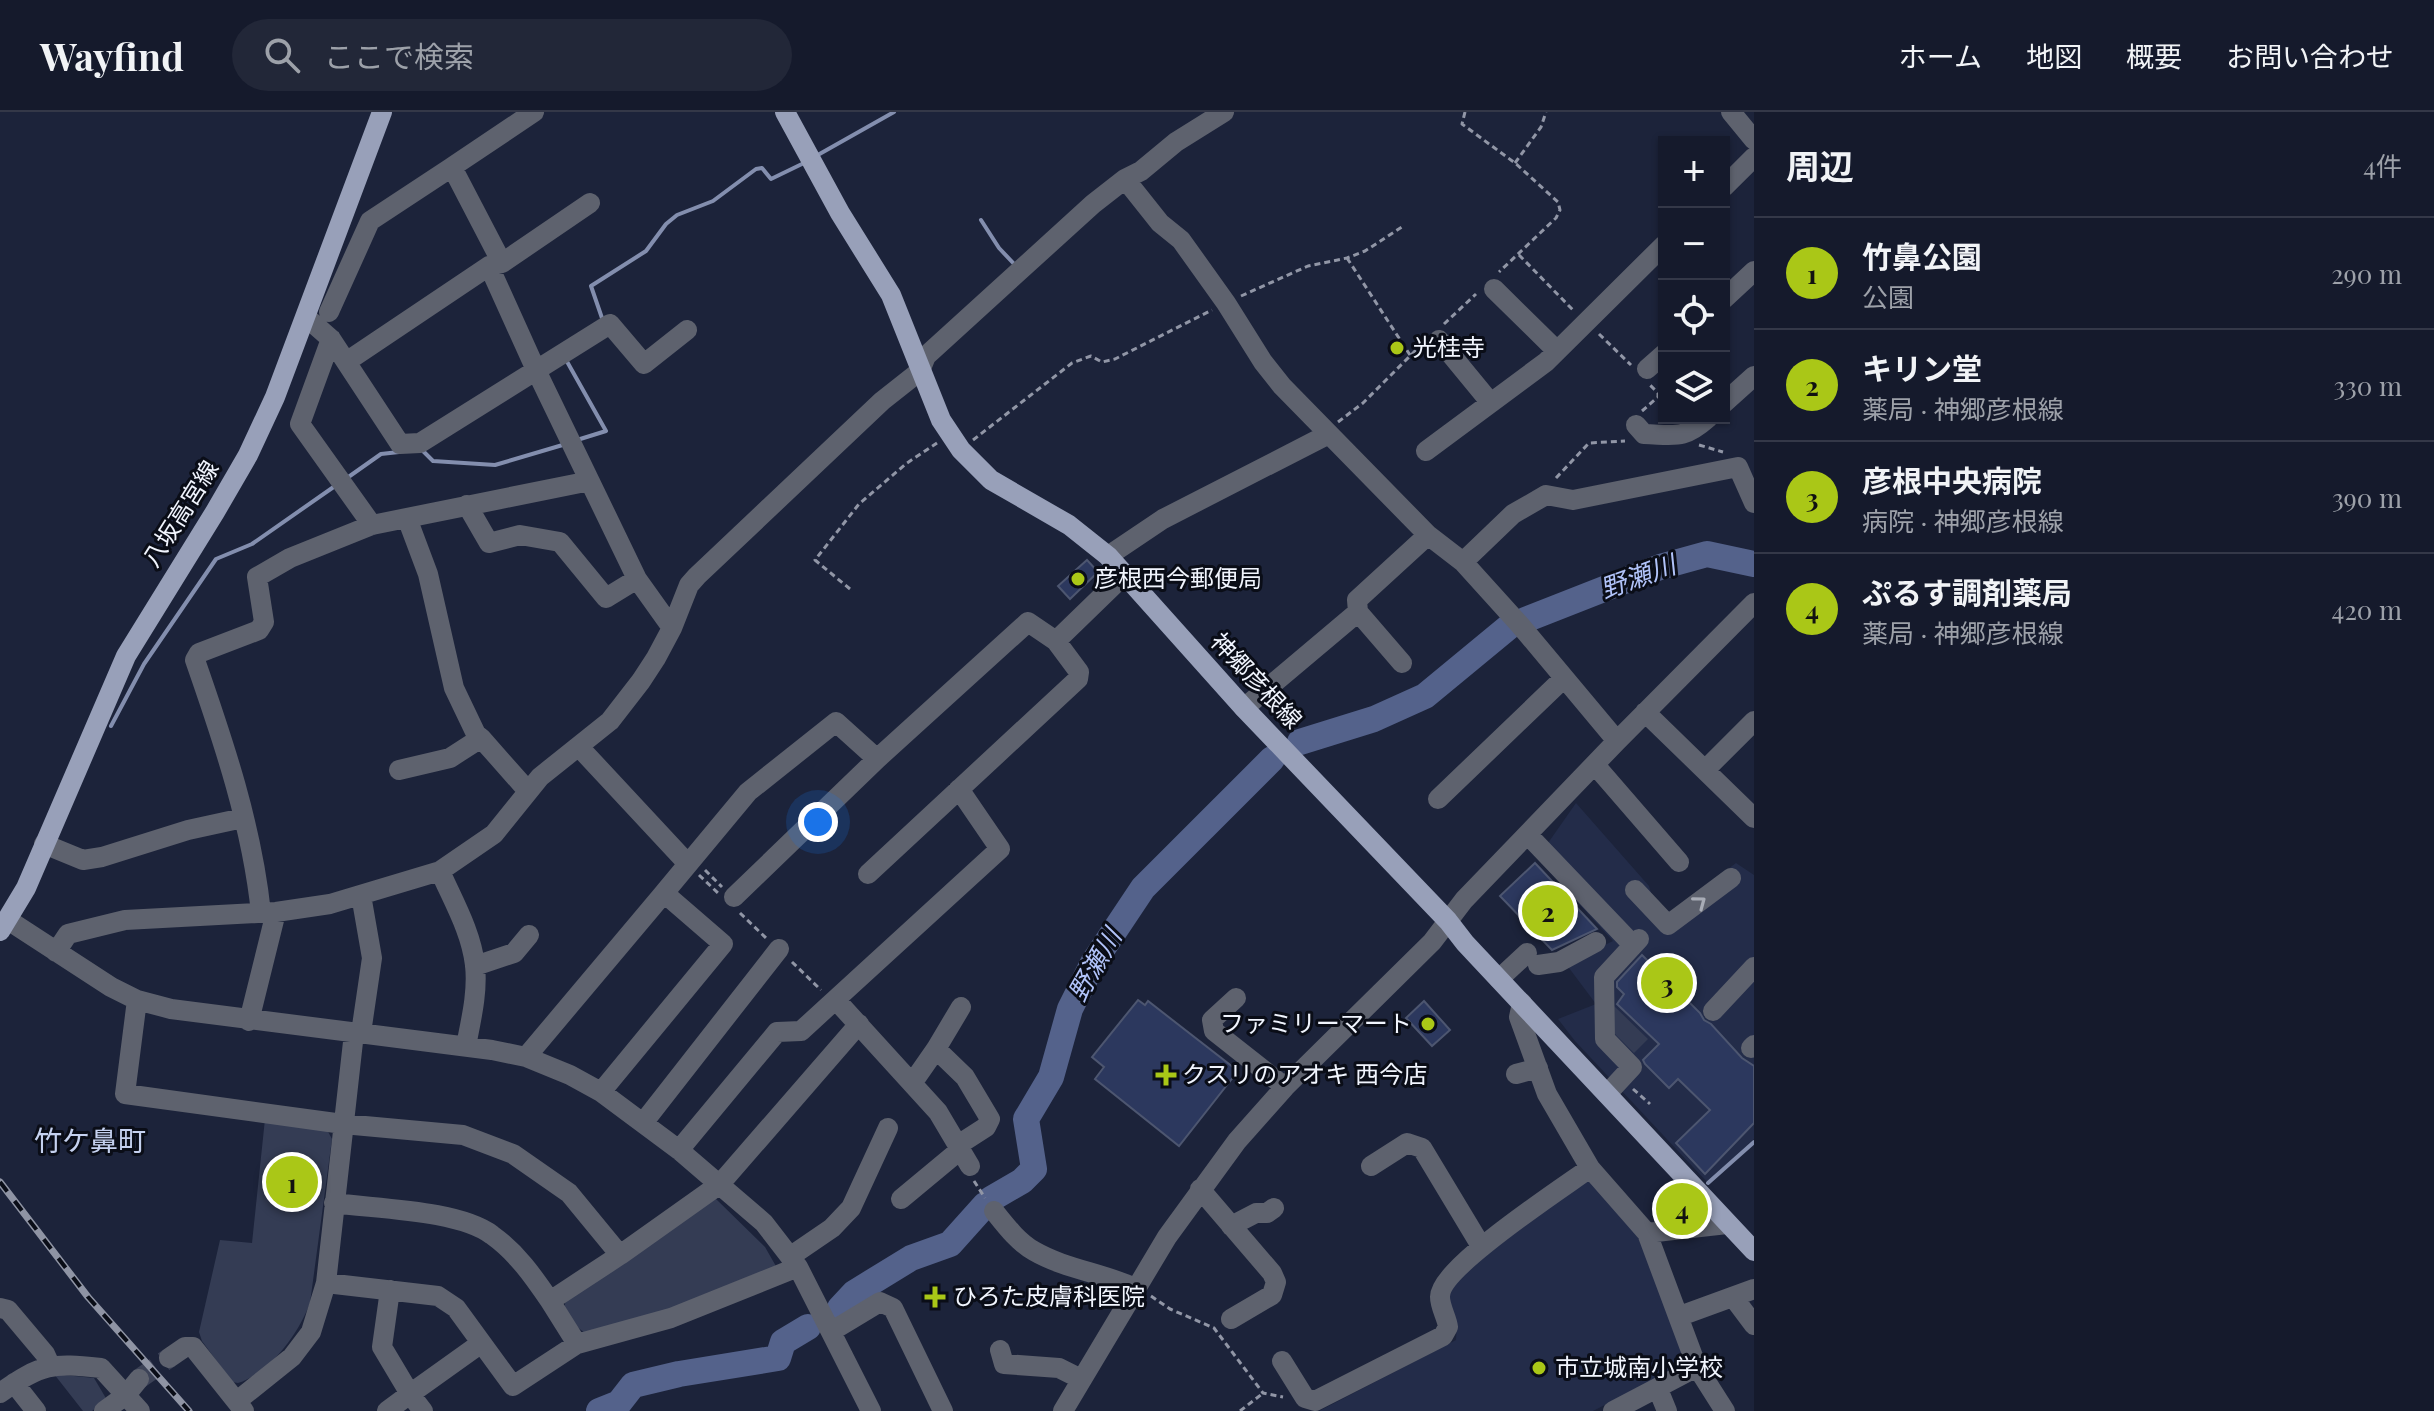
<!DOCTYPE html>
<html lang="ja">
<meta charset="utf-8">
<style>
:root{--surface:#151a2c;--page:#222738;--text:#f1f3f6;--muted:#9da1a9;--line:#343848;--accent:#aac717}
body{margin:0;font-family:"Playfair Display","Noto Sans JP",serif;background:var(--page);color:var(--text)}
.controls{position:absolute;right:24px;top:24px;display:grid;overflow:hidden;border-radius:0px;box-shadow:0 2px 6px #0004}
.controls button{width:72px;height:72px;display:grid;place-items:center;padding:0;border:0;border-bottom:2px solid var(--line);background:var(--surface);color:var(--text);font:40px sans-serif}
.you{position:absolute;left:818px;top:710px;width:28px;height:28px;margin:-20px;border:6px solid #fff;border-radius:50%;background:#1a73e8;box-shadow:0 0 0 12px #1a73e833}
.badge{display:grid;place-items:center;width:52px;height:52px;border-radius:50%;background:var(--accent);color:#111;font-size:26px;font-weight:700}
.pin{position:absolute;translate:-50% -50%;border:4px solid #fff;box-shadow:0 2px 8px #0006}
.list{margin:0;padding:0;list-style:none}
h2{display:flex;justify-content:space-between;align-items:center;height:104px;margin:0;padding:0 32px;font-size:34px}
h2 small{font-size:26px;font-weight:400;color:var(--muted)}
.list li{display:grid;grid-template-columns:52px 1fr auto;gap:24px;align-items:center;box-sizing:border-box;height:112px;padding:0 32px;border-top:2px solid var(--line)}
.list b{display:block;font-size:30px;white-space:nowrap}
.list p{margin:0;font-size:26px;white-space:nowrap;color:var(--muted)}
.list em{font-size:26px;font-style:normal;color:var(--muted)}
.icon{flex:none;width:44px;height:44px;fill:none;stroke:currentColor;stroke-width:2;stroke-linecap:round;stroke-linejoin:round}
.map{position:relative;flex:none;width:1754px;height:1299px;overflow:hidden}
header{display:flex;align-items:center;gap:48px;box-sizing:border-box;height:112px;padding:0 40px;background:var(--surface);border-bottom:2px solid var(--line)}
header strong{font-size:38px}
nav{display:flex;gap:44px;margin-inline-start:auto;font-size:28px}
.search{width:560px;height:72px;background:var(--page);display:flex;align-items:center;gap:20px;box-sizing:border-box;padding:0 28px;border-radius:44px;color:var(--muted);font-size:30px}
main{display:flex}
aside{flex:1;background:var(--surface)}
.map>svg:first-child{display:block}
.built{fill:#232c49}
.green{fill:#343c54}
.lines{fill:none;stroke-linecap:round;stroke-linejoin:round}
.stream{stroke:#838eae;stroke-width:4}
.river{stroke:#54628b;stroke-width:26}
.building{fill:#2c385e;stroke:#4d5670;stroke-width:2}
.minor-tunnel{stroke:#3c4257;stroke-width:20;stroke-dasharray:20 10;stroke-linecap:butt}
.path{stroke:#9196a6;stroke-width:3;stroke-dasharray:6 4;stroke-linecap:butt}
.minor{stroke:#5e626e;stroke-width:20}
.major{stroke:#98a0b9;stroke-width:20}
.rail-casing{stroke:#8f94a4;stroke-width:7}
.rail{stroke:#0a0d17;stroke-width:4;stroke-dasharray:12;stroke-linecap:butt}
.oneway{stroke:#a8acb6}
.poi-dot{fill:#aac717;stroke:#0a0d17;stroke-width:3}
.labels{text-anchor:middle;stroke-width:6;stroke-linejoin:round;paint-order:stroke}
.poi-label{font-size:24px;fill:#f1f5fe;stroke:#0a0d17;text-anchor:start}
.street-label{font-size:24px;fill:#f1f5fe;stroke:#0a0d17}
.water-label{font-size:26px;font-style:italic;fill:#b1c3f9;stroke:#0a0d17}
.quarter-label{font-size:28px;fill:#c5d1ef;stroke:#0a0d17}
</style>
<header>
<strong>Wayfind</strong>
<div class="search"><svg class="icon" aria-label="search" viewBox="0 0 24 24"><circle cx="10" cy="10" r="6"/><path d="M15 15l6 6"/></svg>ここで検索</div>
<nav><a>ホーム</a><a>地図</a><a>概要</a><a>お問い合わせ</a></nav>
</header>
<main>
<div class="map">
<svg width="1754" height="1299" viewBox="0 0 1754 1299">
<rect width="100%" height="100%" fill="#1c233a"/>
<path class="built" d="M1576,691L1649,774L1652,784L1669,801L1736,751L1754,763V1027L1707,1070L1575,929L1558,907L1596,892L1566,852L1613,829L1536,745L1548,731Z
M1589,1064L1636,1118L1684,1232L1683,1249L1678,1255L1593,1299H1319L1456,1228L1457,1210L1447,1191L1454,1168Z"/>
<path class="green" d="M1613,893L1648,927L1634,941L1613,920Z
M265,1007L325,1014L332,1027L310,1191C299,1221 270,1261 238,1271L232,1270L202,1229L199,1220L220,1128L252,1131Z
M715,1086L765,1135L777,1156L661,1204L586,1222L576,1214L564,1198L566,1186Z
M54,1262L94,1266L107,1288L92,1299H83Z"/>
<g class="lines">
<path class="stream" d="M816,44L894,0
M981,108L999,136L1016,154
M603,209L591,174L646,139L666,112L677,103L713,89L756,57L762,56L771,67L804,51
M565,246L606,319L577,328
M423,339L433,349L495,353L566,332
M347,366L381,342L399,340
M111,614L144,552L216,447L252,432L335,374
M1708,1071L1754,1030"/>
<path class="river" d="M1525,508L1660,455L1707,442L1754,452
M1300,630L1374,607L1425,584L1511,513
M991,1087L1022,1069L1034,1057L1026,1007L1051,965L1070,897L1093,851L1143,776L1272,647
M840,1196L854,1181L911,1146L950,1132L985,1093
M599,1299L619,1291L633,1273L679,1262L778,1246L783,1230L808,1215"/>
</g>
<path class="building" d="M1087,448L1098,460L1070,487L1058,474Z
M1535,751L1597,817L1552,838L1500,784Z
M1642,843L1700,901L1704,908L1711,912L1742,946L1754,954V1011L1705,1062L1676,1031L1710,998L1678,967L1669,976L1645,952L1643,948L1659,932L1617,892L1624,882L1617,875V870Z
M1138,888L1145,893L1148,889L1238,959L1179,1034L1095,967L1104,955L1092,945Z
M1424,889L1450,918L1432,934L1406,906Z"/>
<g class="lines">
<path class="minor-tunnel" d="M139,1267L169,1246"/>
<path class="path" d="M1465,0L1462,12L1515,51L1558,90L1560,98L1556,106L1499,160
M1515,51L1541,15L1546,0
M1519,143L1573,198
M1347,146L1410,243
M1241,184L1308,154L1347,146L1365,139L1402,115
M1444,212L1476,182
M1599,222L1631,253
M1642,299L1658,285V281L1650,273
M1338,310L1363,291L1423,231
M973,328L1072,251L1091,244L1102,250L1115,247L1212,198
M1699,333L1723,340
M1556,366L1589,331L1625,329
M850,477L815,448L859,392L907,351L937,331
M705,758L722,775
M699,763L719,782
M740,801L766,826
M792,850L821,878
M1633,977L1650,992
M974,1069L985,1086
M1151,1184L1170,1197L1214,1216L1263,1281L1283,1285
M1240,1299L1262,1282"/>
<path class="minor" d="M1731,0L1754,28
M1125,67L1160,111L1181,128L1226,191L1263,250L1282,274L1428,423L1463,450L1520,513L1617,629
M1724,75L1754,45
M502,151L590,91
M489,154L536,258L637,467L672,516
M1494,177L1556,238
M1724,187L1754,159
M329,200L370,109L452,55
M306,205L331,227L400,332L420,331L610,212L644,252L687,218
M331,227L300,312L372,413
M1439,228L1490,290
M346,250L489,154L502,151L452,55L534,0
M1647,257L1664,242
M1724,291L1754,264
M1636,313L1644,322C1676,323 1683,328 1708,306
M1426,339L1546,250L1664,133
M467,393L489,431L520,423L560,430L606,486L637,467
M407,406L428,462L454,576L476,622L481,626
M1108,444L1163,407L1323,325L1327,320
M1463,450L1513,402L1546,383L1573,388L1738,355L1754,391
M1358,500L1402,551
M1244,596L1358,500L1357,488L1428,423
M1645,600L1754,706
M580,636L688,752
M1595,653L1679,750
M399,658L450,646L481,626L527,678
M1705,658L1754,609
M1438,687L1564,566
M1528,723L1633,833
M44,732L83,748L102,745L188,718L243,706
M440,759C453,789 471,819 475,853C478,880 471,908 466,934
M868,762L1078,567L1079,560L1056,529
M1635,778L1668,813L1731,766
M664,781L748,680L836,610L877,647
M361,783L372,846L361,921
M734,785L877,647L1028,510L1056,529L1123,464
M261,801C252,714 224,631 195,548L199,541L259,518L264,510L257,465L290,446L372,413L590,369
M8,808L111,875L137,888L171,897L492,938L526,945L570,963L601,980L679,1038L764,1111L798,1155L871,1299
M56,840L68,822L125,808L276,800L330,792L440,759L494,722L540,665L610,609L641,569L656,546L672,516L689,473L697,464L882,289L920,259L926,244L1093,92L1125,67L1141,59L1176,30L1224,0
M1538,853L1559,850L1596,830
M475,854L514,841L529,823
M1499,867L1527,841
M1236,886L1212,908L1214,919L1285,975
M137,888L125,982L343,1012L463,1023L513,1042L569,1081L620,1143
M836,888L938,1000L970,1054
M1522,891L1519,905L1547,982L1590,1056L1647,1121L1697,1255L1725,1299
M1713,899L1754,855
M249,909L276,800
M1751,936L1754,933
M936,937L965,965L990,1007L986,1015L958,1033
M526,945L664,781L723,832L601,980
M1516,962L1538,956
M913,970L936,937L961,895
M1607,982L1632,955L1605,927L1604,865L1639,827
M643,1011L779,837
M679,1038L777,920L801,919L1000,737L959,677
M1371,1054L1407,1031L1422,1036L1481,1134
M1200,1077L1272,1161L1276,1170L1272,1183L1231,1207
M901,1087L960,1038
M334,1091C377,1097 459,1098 492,1123C517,1141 533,1164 550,1189
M994,1099C1006,1114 1018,1130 1034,1139C1065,1157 1103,1161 1135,1176
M1231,1114L1256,1101H1267L1274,1096
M1647,1121L1727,1112
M791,1144L832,1116L851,1096L888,1016
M326,1171L438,1184L456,1196L513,1274L577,1232L671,1206L798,1155
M390,1178L382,1235L410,1282L480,1232
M1733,1185L1754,1213
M0,1196L8,1198L45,1242L50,1253
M1680,1204L1754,1177
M832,1219L880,1190L893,1196L943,1299
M577,1232L550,1189L620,1143L720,1072L859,912
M1000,1238L1004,1252L1059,1256L1081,1267
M169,1246L185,1235H193L244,1299
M1282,1249L1305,1286L1315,1289L1443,1224L1448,1215C1447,1206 1440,1195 1440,1185C1439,1156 1564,1075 1590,1056
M14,1271L36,1299
M1658,1277L1667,1299
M0,1281C42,1251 52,1251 101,1256L140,1299
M237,1289L292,1245L311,1220L326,1171L354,921
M104,1299L126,1283L139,1267
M387,1299L410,1282L423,1299
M1063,1299L1167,1125L1237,1029L1285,975L1432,830L1464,788L1617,629L1754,491
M1613,1299L1697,1255"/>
<path class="major" d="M785,0L840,101L891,183L941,308L961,338L991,368L1069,413L1108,444L1244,596L1448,809L1465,831L1754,1139
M0,819L26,776L126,544L215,400L248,343L275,285L382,0"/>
<g class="rail-casing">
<path id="rail" d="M0,1070L88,1185L189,1299"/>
</g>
<use href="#rail" class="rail"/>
</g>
<defs><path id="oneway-chevron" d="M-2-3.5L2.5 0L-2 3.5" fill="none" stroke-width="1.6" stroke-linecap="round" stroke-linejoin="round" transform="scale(2)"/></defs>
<use class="oneway" href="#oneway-chevron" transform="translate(1700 790) rotate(-37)"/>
<g class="poi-dot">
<circle cx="1397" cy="236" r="8"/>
<circle cx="1078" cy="467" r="8"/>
<circle cx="1428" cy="912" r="8"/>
<path d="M1162 951h8v8h8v8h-8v8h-8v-8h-8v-8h8z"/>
<path d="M931 1173h8v8h8v8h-8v8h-8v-8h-8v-8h8z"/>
<circle cx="1539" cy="1256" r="8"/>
</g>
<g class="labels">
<g class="poi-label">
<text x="1413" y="244">光桂寺</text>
<text x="1094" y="475">彦根西今郵便局</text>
<text x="1412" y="920" text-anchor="end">ファミリーマート</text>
<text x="1182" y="971">クスリのアオキ 西今店</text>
<text x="953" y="1193">ひろた皮膚科医院</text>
<text x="1555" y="1264">市立城南小学校</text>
</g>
<g class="street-label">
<text transform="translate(181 402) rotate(-58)" y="8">八坂高宮線</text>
<text transform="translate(1256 569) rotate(47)" y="8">神郷彦根線</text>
</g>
<g class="water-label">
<text transform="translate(1638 465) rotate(-20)" y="9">野瀬川</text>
<text transform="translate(1095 853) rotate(-60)" y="9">野瀬川</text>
</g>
<g class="quarter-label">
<text x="90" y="1039">竹ケ鼻町</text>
</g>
</g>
</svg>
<div class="controls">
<button>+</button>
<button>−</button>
<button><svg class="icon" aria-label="locate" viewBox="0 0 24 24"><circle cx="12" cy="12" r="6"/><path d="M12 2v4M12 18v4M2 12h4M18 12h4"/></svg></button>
<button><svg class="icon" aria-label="layers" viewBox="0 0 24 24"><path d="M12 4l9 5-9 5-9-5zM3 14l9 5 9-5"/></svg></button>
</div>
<div class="you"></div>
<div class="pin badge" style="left:292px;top:1070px">1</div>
<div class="pin badge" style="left:1548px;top:799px">2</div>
<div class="pin badge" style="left:1667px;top:871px">3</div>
<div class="pin badge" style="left:1682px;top:1097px">4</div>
</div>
<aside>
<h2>周辺<small>4件</small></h2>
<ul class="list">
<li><span class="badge">1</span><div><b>竹鼻公園</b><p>公園</p></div><em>290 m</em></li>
<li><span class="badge">2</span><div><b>キリン堂</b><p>薬局 · 神郷彦根線</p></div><em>330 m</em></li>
<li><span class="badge">3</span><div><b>彦根中央病院</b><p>病院 · 神郷彦根線</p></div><em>390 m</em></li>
<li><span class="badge">4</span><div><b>ぷるす調剤薬局</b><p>薬局 · 神郷彦根線</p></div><em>420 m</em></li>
</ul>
</aside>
</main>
